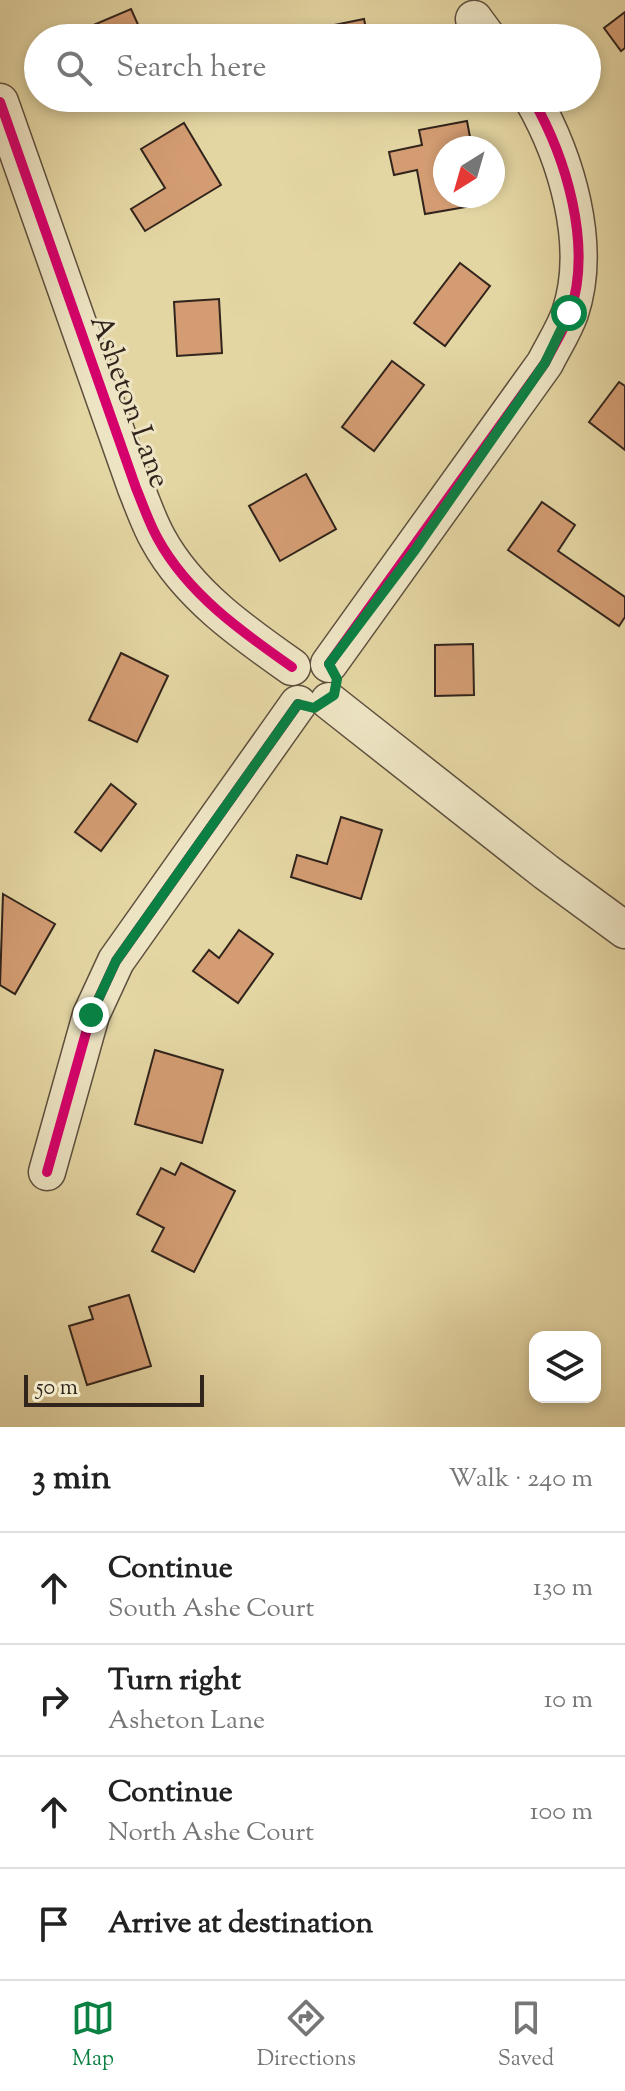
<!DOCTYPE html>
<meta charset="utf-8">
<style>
:root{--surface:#fff;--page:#f6f6f6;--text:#222;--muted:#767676;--line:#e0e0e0;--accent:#0b8043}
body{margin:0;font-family:"Sorts Mill Goudy",serif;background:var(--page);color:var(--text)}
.controls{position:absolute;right:24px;bottom:24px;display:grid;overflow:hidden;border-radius:16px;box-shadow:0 4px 12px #0003}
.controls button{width:72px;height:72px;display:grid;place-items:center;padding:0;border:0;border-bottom:2px solid var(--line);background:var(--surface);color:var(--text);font:40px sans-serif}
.compass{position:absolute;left:433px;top:136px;width:72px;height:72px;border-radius:50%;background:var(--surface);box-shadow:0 4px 12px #0003;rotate:217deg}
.scale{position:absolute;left:24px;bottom:20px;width:180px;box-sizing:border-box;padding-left:8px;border:4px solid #31241c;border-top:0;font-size:22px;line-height:28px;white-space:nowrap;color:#31241c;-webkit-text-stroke:6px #ede4c3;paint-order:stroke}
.stop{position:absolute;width:24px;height:24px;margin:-18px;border:6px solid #0b8043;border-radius:50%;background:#fff}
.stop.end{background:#0b8043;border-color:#fff;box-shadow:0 2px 8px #0008}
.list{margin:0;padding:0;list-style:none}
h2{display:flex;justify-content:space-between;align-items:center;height:104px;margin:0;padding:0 32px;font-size:34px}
h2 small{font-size:26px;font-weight:400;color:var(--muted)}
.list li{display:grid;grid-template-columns:52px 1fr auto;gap:24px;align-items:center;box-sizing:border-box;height:112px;padding:0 32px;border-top:2px solid var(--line)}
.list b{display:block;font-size:30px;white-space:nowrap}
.list p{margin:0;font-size:26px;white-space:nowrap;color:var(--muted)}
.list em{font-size:26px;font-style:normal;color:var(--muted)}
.icon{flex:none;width:44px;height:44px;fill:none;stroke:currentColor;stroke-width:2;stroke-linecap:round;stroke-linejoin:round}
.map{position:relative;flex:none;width:625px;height:1427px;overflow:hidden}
.search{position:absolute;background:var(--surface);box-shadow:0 4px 12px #0003;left:24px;right:24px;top:24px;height:88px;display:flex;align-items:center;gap:20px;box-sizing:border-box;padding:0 28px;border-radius:44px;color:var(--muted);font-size:30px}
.sheet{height:552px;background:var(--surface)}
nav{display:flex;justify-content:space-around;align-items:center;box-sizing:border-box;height:112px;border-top:2px solid var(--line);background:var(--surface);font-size:22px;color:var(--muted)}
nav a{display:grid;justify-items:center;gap:4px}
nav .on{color:var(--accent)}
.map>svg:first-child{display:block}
.building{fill:#d39c72;stroke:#31241c;stroke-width:2}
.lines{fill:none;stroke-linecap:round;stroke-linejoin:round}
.minor-casing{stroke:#5e503e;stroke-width:39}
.minor{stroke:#ede4c3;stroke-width:36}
.cycleway-casing{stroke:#ede4c3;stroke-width:15}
.cycleway{stroke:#d6006c;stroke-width:10}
.route{stroke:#0b8043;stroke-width:10}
.labels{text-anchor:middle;stroke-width:6;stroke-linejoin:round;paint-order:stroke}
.street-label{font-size:30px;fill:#31241c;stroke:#ede4c3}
</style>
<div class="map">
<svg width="625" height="1427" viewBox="0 0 625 1427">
<rect width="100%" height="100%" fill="#e4d6a3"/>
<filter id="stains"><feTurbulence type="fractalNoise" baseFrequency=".0025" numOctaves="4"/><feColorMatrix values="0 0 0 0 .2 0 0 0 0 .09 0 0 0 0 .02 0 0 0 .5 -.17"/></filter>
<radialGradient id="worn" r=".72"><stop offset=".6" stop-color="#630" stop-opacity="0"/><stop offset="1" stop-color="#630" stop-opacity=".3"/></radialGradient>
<path class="building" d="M131,9L144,38H63Z
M625,12V48L621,51L604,28Z
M364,19L368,38H297L295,33Z
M467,121L472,148H445V196H481L483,204L425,214L417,170L394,175L389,152L422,145L419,130Z
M184,123L221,185L145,231L131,209L165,188L141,149Z
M460,263L490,286L445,346L414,323Z
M219,299L222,353L177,356L174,302Z
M392,361L424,385L374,451L342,427Z
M619,382L625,386V450L589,422Z
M306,474L336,529L280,561L249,506Z
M542,502L575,525L558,551L625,597V617L619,626L508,550Z
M473,644L474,695L435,696V645Z
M121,653L168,676L137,742L89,720Z
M111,784L136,804L101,851L75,832Z
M341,817L382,830L361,899L291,877L297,855L327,864Z
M3,894L55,924L15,994L0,985Z
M239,930L273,954L238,1003L193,971L209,950L219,958Z
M155,1050L223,1070L202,1143L135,1124Z
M181,1163L235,1191L194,1272L152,1251L164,1228L137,1214L161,1168L175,1175Z
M129,1295L151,1366L87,1385L69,1326L93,1319L89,1307Z"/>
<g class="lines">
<g class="minor-casing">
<path id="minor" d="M474,19L488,38
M0,102L136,488C143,505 149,523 158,539C188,594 242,632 292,667
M329,664L545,363C553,347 564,330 570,313C593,245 566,157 532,98
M329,701L546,872L625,930
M47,1172L91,1015L116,961L298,704"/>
</g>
<use href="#minor" class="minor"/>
<g class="cycleway-casing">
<path id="cycleway" d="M0,102L136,488C143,505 149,523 158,539C188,594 242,632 292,667
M329,664L545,363C553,347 564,330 570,313C593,245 566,157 532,98
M47,1172L91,1015L116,961L298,704"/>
</g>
<use href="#cycleway" class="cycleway"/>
</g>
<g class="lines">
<path class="route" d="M91,1015L116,961L298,704L314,708L334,695L337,679L329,664L415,550L545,363L569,313"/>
</g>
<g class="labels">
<g class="street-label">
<text transform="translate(131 401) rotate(70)" y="10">Asheton Lane</text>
</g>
</g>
<rect width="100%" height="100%" filter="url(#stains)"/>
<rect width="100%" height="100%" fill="url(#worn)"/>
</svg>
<div class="controls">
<button><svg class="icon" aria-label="layers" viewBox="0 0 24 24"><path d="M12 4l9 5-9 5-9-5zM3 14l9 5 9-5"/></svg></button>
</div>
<svg class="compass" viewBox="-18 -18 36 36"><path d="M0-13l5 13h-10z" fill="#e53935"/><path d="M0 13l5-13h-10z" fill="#767676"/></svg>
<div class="scale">50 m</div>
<div class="stop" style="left:569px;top:313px"></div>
<div class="stop end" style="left:91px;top:1015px"></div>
<div class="search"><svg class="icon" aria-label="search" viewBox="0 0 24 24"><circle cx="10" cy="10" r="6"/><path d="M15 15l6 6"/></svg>Search here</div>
</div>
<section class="sheet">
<h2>3 min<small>Walk · 240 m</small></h2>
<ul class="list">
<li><svg class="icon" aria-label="ahead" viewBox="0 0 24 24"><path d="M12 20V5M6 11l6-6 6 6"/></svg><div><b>Continue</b><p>South Ashe Court</p></div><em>130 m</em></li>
<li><svg class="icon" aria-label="right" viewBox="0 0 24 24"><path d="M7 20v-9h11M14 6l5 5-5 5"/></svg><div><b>Turn right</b><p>Asheton Lane</p></div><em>10 m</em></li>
<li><svg class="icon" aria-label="ahead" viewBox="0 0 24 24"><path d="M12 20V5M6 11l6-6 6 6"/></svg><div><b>Continue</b><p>North Ashe Court</p></div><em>100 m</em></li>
<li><svg class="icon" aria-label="arrive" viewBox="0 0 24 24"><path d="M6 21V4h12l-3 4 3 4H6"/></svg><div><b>Arrive at destination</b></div></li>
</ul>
</section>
<nav>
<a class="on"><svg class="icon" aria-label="map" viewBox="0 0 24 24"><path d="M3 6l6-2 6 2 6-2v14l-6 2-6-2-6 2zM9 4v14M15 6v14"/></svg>Map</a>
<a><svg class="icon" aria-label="directions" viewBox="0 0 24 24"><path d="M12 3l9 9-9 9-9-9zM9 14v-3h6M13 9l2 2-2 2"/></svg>Directions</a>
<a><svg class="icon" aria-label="saved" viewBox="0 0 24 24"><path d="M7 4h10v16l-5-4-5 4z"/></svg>Saved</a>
</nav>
